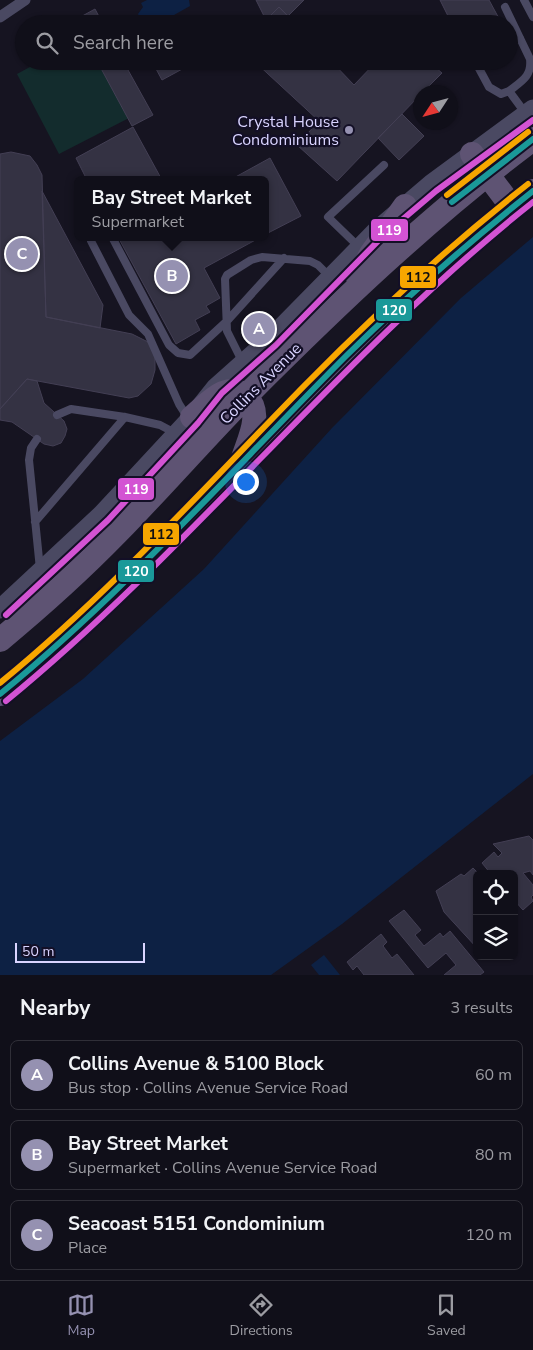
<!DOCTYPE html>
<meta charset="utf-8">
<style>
:root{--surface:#100f19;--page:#191822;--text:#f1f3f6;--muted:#9c9ca2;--line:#302f38;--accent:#9591b1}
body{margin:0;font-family:"Nunito Sans",sans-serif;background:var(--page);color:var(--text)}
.controls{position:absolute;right:15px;bottom:15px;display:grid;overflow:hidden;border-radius:8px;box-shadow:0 1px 4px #0004}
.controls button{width:45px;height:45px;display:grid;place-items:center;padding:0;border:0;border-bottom:1px solid var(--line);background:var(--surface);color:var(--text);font:25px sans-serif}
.compass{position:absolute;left:413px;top:85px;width:45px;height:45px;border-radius:50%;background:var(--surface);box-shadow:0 1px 4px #0004;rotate:234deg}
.scale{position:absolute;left:15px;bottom:12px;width:130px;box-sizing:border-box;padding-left:5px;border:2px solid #d9d4ff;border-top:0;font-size:14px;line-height:18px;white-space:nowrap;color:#d9d4ff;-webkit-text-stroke:4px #130f26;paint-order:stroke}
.you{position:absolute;left:245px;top:481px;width:18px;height:18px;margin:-12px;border:4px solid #fff;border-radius:50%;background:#1a73e8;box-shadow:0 0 0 8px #1a73e833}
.badge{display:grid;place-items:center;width:32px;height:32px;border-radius:50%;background:var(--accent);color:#fff;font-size:16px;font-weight:700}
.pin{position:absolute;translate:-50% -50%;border:2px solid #fff;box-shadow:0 1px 5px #0006}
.popup{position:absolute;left:74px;top:176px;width:195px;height:65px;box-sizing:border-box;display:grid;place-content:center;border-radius:8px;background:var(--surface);filter:drop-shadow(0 1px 4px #0005);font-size:16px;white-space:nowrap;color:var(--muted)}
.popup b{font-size:19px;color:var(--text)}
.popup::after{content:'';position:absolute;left:50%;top:100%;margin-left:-10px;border:10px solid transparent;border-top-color:var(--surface)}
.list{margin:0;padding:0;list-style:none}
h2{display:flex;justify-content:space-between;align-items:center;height:65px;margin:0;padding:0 20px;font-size:21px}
h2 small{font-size:16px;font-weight:400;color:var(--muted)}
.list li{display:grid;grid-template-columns:32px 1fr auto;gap:15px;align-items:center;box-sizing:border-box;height:70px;margin:0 10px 10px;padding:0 10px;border:1px solid var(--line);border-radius:8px}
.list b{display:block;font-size:19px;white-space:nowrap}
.list p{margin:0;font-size:16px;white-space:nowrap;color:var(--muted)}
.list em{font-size:16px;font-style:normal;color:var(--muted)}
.icon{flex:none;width:28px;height:28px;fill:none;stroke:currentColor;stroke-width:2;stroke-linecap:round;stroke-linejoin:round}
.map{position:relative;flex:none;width:533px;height:975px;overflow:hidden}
.search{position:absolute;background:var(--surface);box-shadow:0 1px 4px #0004;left:15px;right:15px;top:15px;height:55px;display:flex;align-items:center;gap:12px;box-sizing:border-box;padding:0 18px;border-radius:28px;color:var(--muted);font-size:19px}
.sheet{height:305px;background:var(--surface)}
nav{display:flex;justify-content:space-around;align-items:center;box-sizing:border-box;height:70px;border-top:1px solid var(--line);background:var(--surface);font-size:14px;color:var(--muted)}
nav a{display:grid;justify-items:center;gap:2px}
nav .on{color:var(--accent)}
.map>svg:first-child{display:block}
.green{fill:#132c2d}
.water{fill:#0d2144}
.building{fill:#343243;stroke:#433f54}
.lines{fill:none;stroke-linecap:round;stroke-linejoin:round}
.service{stroke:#4a4962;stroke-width:8}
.pedestrian{stroke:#4a4962;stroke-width:11}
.tertiary{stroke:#4a4962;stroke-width:19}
.primary{stroke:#5e5373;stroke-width:24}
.bus-1-casing{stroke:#130f26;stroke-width:10}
.bus-2-casing{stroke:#130f26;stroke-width:10}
.bus-3-casing{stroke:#130f26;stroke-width:10}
.bus-1{stroke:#1a9999;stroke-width:6}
.bus-2{stroke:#d353d3;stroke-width:6}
.bus-3{stroke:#f7a600;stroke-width:6}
.poi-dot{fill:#9591b1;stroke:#130f26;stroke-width:2}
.labels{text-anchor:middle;stroke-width:4.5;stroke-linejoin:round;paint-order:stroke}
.poi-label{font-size:16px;fill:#d9d4ff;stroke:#130f26;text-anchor:end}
.street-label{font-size:16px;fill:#d9d4ff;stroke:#130f26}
.line-badge{stroke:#130f26;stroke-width:2}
.badge-label{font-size:14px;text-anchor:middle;font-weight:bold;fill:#fff}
.pale-badge-label{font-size:14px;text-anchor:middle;font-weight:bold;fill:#111}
</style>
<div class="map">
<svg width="533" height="975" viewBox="0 0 533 975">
<rect width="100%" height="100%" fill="#161421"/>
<path class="green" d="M41,61H99L129,118L59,154L17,74Z"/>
<path class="water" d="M147,0H189L190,6L158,24L143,23L138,14L143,7L141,3Z
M533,237V774L342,924L271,975H0V741L83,679L204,569L332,428L461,298Z
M324,955L340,975H319L311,965Z"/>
<path class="building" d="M256,0H304L288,16L279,7L266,20Z
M440,0H489L502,24H452Z
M279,7L295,24H263L266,20Z
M95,9L103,24H77L75,20Z
M97,61H123L153,115L132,126Z
M167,61H197L162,80L155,67Z
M254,61H331L354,85L377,61H428L442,73L423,92H420V95L337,181L297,145L319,121Z
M402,114L424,136L399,160L378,138Z
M133,127L162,180H87L76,158Z
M11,152L30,156L37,165L42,175L46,317L132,334L148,342L155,357V370L151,384L138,396L129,398L27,379L0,409V154Z
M270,158L301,216L266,234V180H230Z
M42,191L103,305L100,328L46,317Z
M118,237H261L204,268L220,298L206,306L210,312L195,320L200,330L176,344Z
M27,379L37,381L44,403L64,421L67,429L65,436L61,443L53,446L44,444L12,422L0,420V409Z
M529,836L533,840V875L530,871L523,873L533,885V895L531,897L533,901L523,910L514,900V874H491L482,863L494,852L498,857L502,853L493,844Z
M473,868L479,874H477V948L444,912L436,891L461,874L464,876Z
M404,910L421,930L415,935L424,946L440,933L443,937L450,931L484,972L480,975H444L456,965L446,953L428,968L389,921Z
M381,934L387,942L383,946L392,958L397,954L414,975H364L357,966L353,970L347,962Z"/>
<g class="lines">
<path class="service" d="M524,0L533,17
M505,7L530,59C532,76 522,81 509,91L526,114
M509,43L520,38
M475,61L489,87L501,94L509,91
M112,237L169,345L178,353L190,355L227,321L284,258
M91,241L129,315L148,334L179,404L188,418
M359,247L328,217L384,165
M243,363L227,331L225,279L227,275L251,260L262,257L310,261L318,265L330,277
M57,415L71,409L125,417L160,425L177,434
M37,439L31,448L29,460L40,569
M35,522L125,417"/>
<path class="pedestrian" d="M0,17L25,0"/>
<path class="tertiary" d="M0,609L102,514L192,417L216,387L270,339L377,230L431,184L533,109"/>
<path class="primary" d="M472,154L512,207
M358,278L371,254L405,206
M192,417C202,409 212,398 223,393C231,390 239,390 245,396C264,412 249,439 243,458
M0,640C41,606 80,571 117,533C161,488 202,441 246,396C337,305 430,216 533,139
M0,694C89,624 164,543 243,462C334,367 428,271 533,191"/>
<g class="bus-1-casing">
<path id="bus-1" d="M452,202L533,139
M0,694C125,592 232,470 346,356C405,298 468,243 533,191"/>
</g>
<g class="bus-2-casing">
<path id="bus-2" d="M6,615L108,520L198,423L222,393L276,345L383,236L436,191L533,120
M6,701C194,547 342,353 533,202"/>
</g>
<g class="bus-3-casing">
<path id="bus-3" d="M447,195L528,132
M0,683C111,592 206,486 306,384C376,313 449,246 528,184"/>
</g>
<use href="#bus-1" class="bus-1"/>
<use href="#bus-2" class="bus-2"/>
<use href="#bus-3" class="bus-3"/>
</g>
<circle class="poi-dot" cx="349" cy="130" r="5"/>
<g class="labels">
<g class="poi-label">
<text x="339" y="127">Crystal House<tspan x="339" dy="18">Condominiums</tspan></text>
</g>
<g class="street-label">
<text transform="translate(260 383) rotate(-45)" y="6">Collins Avenue</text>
</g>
</g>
<g class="line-badge">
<rect x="370" y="218" width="39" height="24" rx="5" fill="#d353d3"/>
<rect x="399" y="265" width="38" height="24" rx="5" fill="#f7a600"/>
<rect x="375" y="298" width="38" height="24" rx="5" fill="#1a9999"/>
<rect x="117" y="477" width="38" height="24" rx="5" fill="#d353d3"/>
<rect x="142" y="522" width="38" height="24" rx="5" fill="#f7a600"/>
<rect x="117" y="559" width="38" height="24" rx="5" fill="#1a9999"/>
</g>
<g class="badge-label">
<text x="389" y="235">119</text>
<text x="394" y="315">120</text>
<text x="136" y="494">119</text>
<text x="136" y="576">120</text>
</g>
<g class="pale-badge-label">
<text x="418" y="282">112</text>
<text x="161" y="539">112</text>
</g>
</svg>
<div class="controls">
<button><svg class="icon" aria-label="locate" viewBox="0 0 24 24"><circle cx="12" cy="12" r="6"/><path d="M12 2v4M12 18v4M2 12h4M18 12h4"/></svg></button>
<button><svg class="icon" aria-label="layers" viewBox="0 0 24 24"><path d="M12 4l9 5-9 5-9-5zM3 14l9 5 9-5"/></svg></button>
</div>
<svg class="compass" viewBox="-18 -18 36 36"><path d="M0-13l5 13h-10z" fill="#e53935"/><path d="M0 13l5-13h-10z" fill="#9c9ca2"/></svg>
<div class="scale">50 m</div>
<div class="you"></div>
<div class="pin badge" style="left:259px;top:329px">A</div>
<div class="pin badge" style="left:172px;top:276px">B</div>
<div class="popup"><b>Bay Street Market</b>Supermarket</div>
<div class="pin badge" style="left:22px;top:254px">C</div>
<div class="search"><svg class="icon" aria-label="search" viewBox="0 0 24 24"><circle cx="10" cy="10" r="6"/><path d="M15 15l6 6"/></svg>Search here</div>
</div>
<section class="sheet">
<h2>Nearby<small>3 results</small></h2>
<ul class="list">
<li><span class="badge">A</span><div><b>Collins Avenue &amp; 5100 Block</b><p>Bus stop · Collins Avenue Service Road</p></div><em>60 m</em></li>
<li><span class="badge">B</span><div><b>Bay Street Market</b><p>Supermarket · Collins Avenue Service Road</p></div><em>80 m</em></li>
<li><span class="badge">C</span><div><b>Seacoast 5151 Condominium</b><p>Place</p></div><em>120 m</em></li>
</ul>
</section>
<nav>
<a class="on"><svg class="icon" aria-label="map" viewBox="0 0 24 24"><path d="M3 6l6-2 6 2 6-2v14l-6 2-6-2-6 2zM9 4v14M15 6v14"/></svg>Map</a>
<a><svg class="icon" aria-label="directions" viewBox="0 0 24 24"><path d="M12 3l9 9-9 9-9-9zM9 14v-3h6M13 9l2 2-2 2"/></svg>Directions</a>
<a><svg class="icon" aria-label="saved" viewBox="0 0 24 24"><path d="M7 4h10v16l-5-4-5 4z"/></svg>Saved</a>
</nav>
